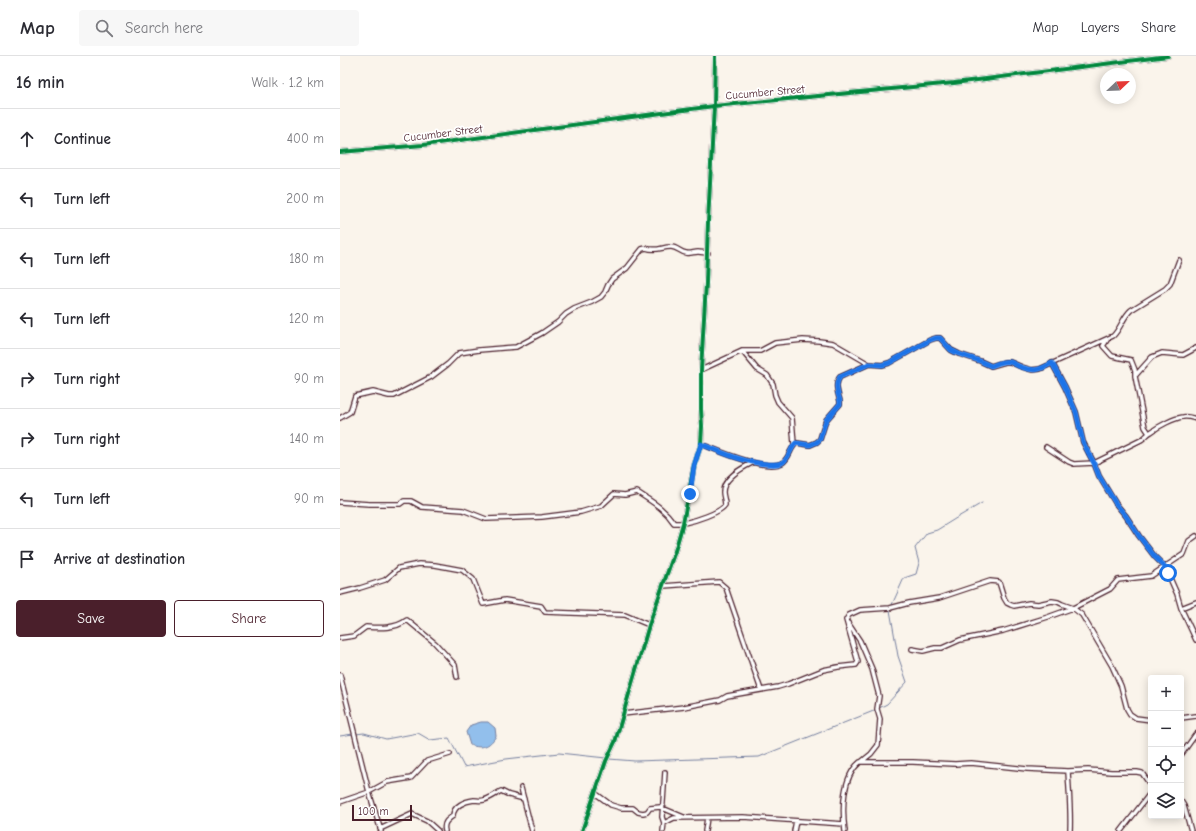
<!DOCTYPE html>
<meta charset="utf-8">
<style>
:root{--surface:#fff;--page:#f7f7f7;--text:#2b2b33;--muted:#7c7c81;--line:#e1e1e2;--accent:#4a1f2b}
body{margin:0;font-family:"Comic Neue",sans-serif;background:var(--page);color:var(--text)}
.controls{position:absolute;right:12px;bottom:12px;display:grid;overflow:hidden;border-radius:4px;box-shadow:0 2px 10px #0003}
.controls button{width:36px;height:36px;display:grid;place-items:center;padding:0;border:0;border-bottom:1px solid var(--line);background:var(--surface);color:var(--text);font:20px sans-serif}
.compass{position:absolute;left:760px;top:12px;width:36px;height:36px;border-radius:50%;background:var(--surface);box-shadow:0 2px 10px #0003;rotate:67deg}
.scale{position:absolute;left:12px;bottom:10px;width:60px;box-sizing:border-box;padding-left:4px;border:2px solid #4a1f2b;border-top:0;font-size:11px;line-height:14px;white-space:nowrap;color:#4a1f2b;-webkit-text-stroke:3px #fff;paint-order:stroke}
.stop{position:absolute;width:12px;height:12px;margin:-9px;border:3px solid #1a73e8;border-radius:50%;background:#fff}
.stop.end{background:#1a73e8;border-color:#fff;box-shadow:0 1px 4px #0008}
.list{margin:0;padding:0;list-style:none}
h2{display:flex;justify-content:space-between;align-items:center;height:52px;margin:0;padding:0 16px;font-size:17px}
h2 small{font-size:13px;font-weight:400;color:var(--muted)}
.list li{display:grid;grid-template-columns:26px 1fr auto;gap:12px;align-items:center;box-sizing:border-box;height:60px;padding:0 16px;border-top:1px solid var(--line)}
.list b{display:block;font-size:15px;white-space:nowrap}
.list em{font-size:13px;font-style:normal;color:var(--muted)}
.actions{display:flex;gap:8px;padding:12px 16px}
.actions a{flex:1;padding:9px 0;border:1px solid var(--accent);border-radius:4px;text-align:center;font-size:14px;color:var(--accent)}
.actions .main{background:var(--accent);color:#fff}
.icon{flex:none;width:22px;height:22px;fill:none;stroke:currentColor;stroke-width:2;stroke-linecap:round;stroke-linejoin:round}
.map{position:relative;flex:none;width:856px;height:775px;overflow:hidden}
header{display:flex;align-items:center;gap:24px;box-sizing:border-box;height:56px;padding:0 20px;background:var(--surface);border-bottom:1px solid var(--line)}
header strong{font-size:19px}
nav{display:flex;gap:22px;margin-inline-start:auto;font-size:14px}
.search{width:280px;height:36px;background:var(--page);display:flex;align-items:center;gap:10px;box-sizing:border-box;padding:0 14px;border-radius:4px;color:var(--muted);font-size:15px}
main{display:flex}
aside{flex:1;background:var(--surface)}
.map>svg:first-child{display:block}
.water{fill:#92bfec;stroke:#757f9f}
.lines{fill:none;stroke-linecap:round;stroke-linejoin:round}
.stream{stroke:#757f9f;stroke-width:1}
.street-casing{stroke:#4a1f2b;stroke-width:6}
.street{stroke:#fff;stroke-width:3.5}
.cycleway-casing{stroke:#fff;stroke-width:6}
.cycleway{stroke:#00873e;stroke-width:4}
.route{stroke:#1a73e8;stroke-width:5}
.labels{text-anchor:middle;stroke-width:3.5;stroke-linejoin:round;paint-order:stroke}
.street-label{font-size:11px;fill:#4a1f2b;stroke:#fff}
</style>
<header>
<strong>Map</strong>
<div class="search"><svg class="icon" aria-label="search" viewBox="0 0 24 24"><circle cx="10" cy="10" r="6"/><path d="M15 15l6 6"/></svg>Search here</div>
<nav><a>Map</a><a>Layers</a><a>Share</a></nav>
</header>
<main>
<aside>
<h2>16 min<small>Walk · 1.2 km</small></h2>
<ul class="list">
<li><svg class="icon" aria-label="ahead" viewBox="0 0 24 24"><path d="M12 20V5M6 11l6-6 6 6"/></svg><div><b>Continue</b></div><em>400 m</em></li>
<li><svg class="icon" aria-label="left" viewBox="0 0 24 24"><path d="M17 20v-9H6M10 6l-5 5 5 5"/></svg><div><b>Turn left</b></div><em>200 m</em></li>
<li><svg class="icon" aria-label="left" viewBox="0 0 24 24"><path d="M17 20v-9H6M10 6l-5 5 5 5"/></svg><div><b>Turn left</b></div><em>180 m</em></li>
<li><svg class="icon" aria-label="left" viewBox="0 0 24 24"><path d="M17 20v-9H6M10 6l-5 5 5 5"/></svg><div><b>Turn left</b></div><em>120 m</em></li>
<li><svg class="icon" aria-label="right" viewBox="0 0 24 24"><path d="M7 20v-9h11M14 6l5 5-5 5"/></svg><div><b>Turn right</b></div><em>90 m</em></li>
<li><svg class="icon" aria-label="right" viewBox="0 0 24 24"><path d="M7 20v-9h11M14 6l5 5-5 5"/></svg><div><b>Turn right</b></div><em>140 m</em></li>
<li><svg class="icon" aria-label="left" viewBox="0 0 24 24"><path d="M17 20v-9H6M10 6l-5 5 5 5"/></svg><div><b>Turn left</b></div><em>90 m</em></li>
<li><svg class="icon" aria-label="arrive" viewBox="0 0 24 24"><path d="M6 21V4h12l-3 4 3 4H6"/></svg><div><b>Arrive at destination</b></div></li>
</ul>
<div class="actions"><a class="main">Save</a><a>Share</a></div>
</aside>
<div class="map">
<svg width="856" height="775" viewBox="0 0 856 775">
<rect width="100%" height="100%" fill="#faf4eb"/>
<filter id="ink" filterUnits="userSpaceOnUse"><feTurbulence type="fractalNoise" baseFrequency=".025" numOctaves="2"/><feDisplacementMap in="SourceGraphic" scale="8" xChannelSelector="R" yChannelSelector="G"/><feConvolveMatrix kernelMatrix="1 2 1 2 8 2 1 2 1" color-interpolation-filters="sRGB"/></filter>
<g filter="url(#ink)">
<path class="water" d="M141,666H148L155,672L156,680C149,691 142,693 130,689L126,676L131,669Z"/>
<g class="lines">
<path class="stream" d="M551,551L564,522L576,518L579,507L575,492L587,477L597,474L618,461L642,447
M539,652L547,648L567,626L558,600L550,554
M16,678L24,677L46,683L78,677L90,684L109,682L124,711L166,703L219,697L266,702
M0,680L13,678
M269,703L295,705L419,701L536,654"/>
<g class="street-casing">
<path id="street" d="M0,96L83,89L374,50L614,27L828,0
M767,284L763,290L772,300L791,304L795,314V320
M402,295L417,313L427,319L433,328L435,339L438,346L452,362L454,388
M712,307L725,331L736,356L743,386L754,407L759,420L776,448L786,460L799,480L815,501L825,511L837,538L841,552L856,584
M361,314L402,295H420L435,287L463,284L479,285L493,287L529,308L542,309L549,307L590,284L596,282H600L611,294L619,298L640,305L651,310L665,306H670L682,311L692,314L700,313L773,280C781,272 783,261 791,254L825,233L830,228L839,204
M0,362L10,356L15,340L33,336L49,340H54L91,321L108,308L119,297L139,294L176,291L202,277L218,266L226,258L234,253L252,246L261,241L265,236L268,229L272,223L287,212L302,193L306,192C317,196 321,191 331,191C337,191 340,196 346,197C350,198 354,196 358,196C361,196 365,197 368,197
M809,377L805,371L795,320L812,301L822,297L843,299L856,292
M361,388C377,394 426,416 442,407C450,402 450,391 457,387L470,389L477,386L480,383L486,364L500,348V345C498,337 494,328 500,321L529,308
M706,391L729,406L734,408L754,407L801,384C805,382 807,378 811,376C819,370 834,362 843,361C848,360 852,362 856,363
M0,446L29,448H60L64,445H71L82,451L123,454L146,463L202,461L241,456L261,450L274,438L285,439L297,436C312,446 324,452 334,467C337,467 341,467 344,467C354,465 380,457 385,449C385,444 383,440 383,436C383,422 402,412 412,407
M323,530L379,526L386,532L421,634
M0,537L20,532L45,524L59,512L79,508L95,509L122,514L133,523L143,548L165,544L201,550L205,556L285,559L309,569
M841,552L856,546
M508,567L520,585L532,613L539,640L537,653L540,663L538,689L531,698L521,706
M0,582L14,580L26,571C39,572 55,573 67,564L95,587L115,609L117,621
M572,593L583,595L595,592H602L620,584L663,575L708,561L733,552L770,533L778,524L811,520L844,498L849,485L856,480
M0,619L29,736L41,775
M283,658L344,651L380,644L387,640L438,631L448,628L483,614L498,611L516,609L518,606L506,564L509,559L520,554L550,552L569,547L599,542L650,525L659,526L664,542L667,547L671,549L674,550L689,547L698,548L712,545L718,546L722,548L733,552L742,559L772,610L781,630L787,653L790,658L796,662L811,664
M841,662L856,660
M841,699L856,678
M728,715C729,735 731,755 730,775
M181,732L192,775
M255,737L271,749L281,752H293L298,756L303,757L307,756L310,752L320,751L346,762
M841,745L844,750L851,775
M0,746L29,736L47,726L71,722L87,705L110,698
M324,767L322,761L325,716
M40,773L72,758L87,765L98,775
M105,775C103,767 107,764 113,760C113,750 125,745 134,744C137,744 141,745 144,744C149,743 156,738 161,735L169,739L184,743
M242,775L266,705L275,686L309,569L335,495L343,467L354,410L361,388L362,370L361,353V314L366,227L368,166L374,50L375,0
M323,775L324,767L334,762L403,761L504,768
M365,775L367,762
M454,775L456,765
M505,775C502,754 502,721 520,706H573L615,708L631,707L687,713L728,715L748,714L771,716H797L802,717L811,730
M781,775L811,736"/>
</g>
<use href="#street" class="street"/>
<g class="cycleway-casing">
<path id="cycleway" d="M0,96L83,89L374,50L614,27L828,0
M242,775L266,705L275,686L309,569L335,495L343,467L354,410L361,388L362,370L361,353V314L366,227L368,166L374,50L375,0"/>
</g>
<use href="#cycleway" class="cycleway"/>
</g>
</g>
<g class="lines" filter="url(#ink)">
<path class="route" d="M350,438L354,410L361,388C383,397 403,406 427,408C432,408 437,409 442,407C450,402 450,392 456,387L470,389L477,386L480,383L486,364L500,348V345C498,337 494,328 500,321L529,308L542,309L549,307L590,284L596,282H600L611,294L619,298L640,305L651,310C657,308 664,304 670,306C674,307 677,310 681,311C695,316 700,314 712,307L725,331L736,356L743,386L749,398L754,407L759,420L776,448L786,460L799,480L815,501L825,511L828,517"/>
</g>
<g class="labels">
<g class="street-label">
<text transform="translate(425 36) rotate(-5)" y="4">Cucumber Street</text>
<text transform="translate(103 77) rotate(-7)" y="4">Cucumber Street</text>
</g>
</g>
</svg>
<div class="controls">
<button>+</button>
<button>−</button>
<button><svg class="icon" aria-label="locate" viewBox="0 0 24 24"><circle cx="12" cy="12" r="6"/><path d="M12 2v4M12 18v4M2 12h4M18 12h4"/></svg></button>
<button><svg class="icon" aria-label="layers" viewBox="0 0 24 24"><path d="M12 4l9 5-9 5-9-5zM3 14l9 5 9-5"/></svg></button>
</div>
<svg class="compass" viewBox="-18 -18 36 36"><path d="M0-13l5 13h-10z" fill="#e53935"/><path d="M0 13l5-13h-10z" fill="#7c7c81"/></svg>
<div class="scale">100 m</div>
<div class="stop" style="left:828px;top:517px"></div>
<div class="stop end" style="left:350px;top:438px"></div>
</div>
</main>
